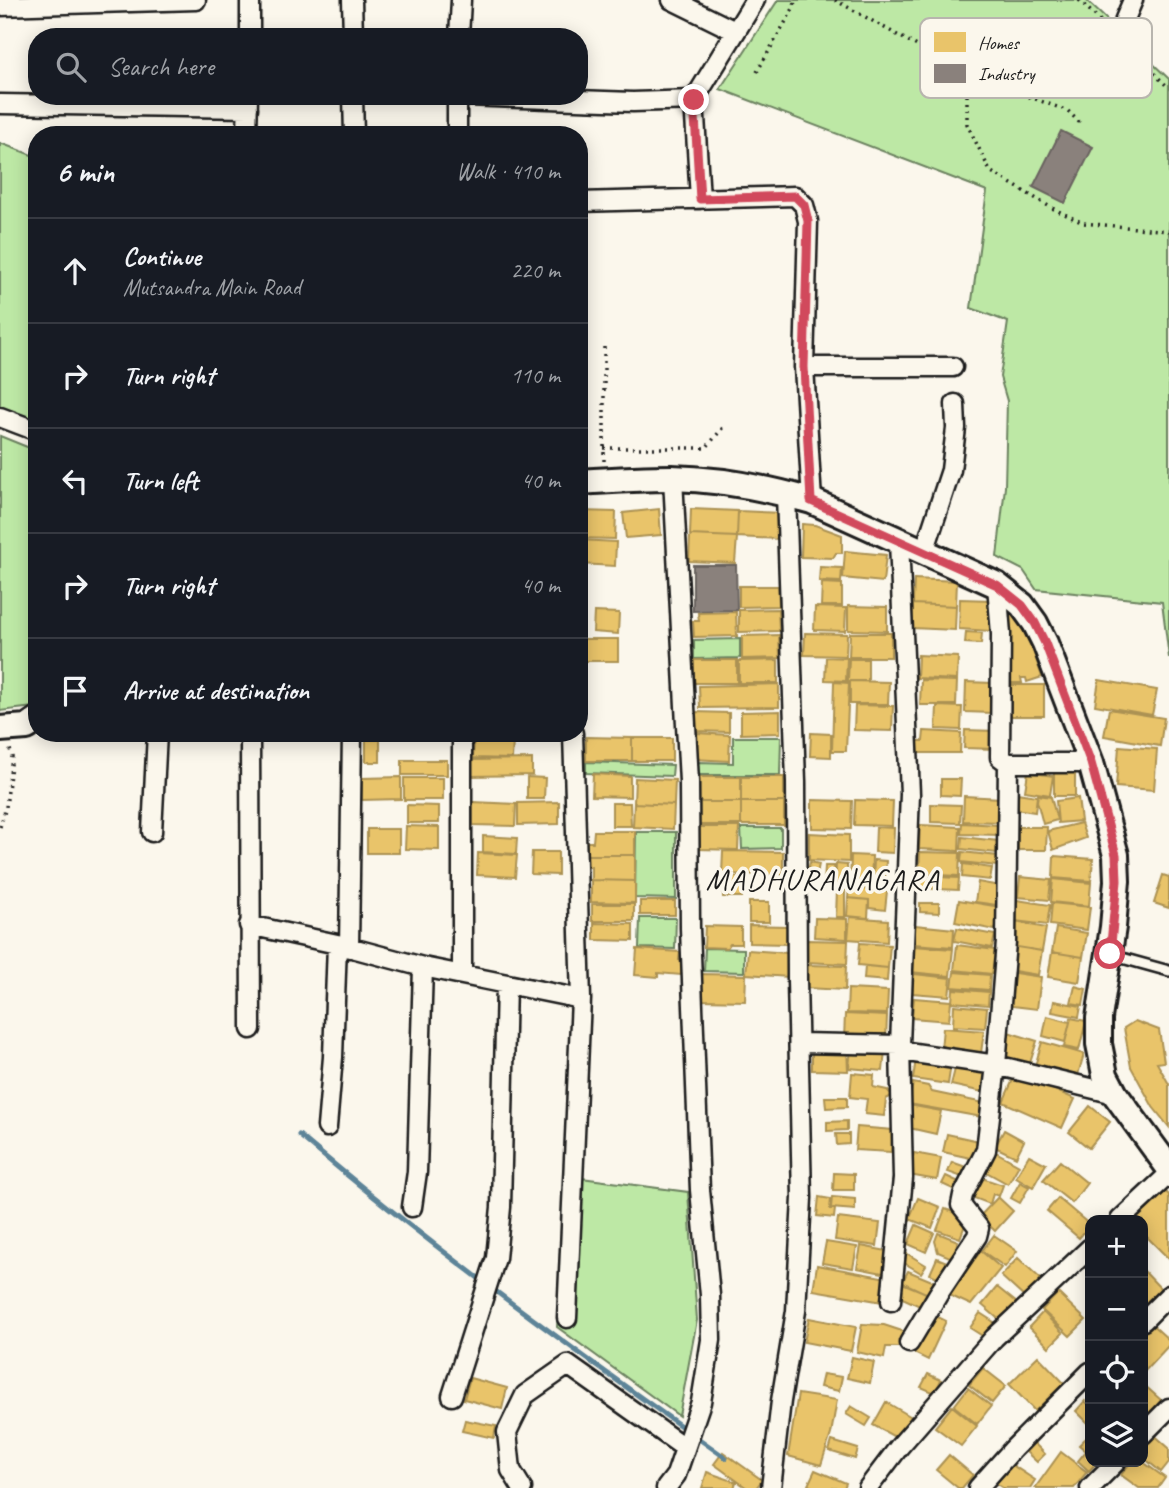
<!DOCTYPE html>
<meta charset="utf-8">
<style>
:root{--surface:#171b24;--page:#242831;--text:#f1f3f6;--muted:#9ea1a6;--line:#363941}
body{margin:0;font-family:Caveat,sans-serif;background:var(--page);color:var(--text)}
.controls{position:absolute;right:21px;bottom:21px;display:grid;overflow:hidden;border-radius:14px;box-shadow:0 4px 18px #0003}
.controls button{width:63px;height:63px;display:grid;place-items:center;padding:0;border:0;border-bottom:2px solid var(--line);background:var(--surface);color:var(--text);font:35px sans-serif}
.stop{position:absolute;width:21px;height:21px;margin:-16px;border:5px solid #d1495b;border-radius:50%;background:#fff}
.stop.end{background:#d1495b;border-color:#fff;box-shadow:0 2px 7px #0008}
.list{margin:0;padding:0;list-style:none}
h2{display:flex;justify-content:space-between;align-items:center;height:91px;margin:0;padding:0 28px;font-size:30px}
h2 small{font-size:23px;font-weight:400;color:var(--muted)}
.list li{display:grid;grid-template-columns:46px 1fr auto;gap:21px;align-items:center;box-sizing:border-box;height:105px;padding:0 28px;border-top:2px solid var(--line)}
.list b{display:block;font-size:26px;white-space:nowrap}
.list p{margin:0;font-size:23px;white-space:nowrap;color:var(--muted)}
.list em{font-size:23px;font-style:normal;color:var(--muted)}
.icon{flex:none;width:38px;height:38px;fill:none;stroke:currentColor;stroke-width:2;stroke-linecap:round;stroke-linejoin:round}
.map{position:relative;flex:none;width:1169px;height:1488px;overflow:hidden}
.search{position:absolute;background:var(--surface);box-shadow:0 4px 18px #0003;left:28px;top:28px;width:560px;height:77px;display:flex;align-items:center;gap:18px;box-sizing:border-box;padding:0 24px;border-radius:28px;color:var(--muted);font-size:26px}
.panel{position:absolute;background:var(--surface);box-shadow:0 4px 18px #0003;left:28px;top:126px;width:560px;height:616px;border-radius:28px}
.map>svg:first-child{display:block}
.green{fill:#bde8a5;stroke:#6c8260;stroke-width:2}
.homes{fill:#e9c46a;stroke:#ac9253;stroke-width:2}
.industry{fill:#8a817c;stroke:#69635f;stroke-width:2}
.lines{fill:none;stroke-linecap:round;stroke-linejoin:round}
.stream{stroke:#5d8498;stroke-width:5}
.lane-casing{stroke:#1c1c1c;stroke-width:14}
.street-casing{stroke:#1c1c1c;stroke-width:23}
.secondary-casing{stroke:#1c1c1c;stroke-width:30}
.path{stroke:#1c1c1c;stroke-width:3.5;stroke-dasharray:2 5;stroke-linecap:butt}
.lane{stroke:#fbf7ec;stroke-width:9}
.street{stroke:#fbf7ec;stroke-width:18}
.secondary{stroke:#fbf7ec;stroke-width:24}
.route{stroke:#d1495b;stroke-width:9}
.labels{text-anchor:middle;stroke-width:7;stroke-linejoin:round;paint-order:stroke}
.neighbourhood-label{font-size:30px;letter-spacing:2px;fill:#1c1c1c;stroke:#fbf7ec}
.key{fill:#fbf7ec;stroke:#b8b5ae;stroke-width:2}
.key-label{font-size:19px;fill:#1c1c1c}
</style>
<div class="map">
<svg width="1169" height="1488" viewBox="0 0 1169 1488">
<rect width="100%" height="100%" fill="#fbf7ec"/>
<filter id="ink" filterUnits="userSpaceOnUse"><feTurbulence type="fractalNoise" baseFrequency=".0143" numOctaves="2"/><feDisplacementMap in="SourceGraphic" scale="14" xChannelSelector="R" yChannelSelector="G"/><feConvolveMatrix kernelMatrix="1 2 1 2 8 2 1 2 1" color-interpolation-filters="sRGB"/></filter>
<g filter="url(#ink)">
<path class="green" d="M778,0H1086L1169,79V658L1162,602L1036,589L1023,570L997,557L1005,487L1007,401L1000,377L1008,322L971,308L987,191L720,89Z
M0,143L37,157V422L0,407Z
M0,436L37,451V700L34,707L0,711Z
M740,639V658L694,659V640Z
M733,737H781L780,775H698L697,762L733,763Z
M586,762L673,765L672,776L586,773Z
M741,828H781V848L742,849Z
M636,832H676V899L635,898Z
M640,918H676L675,949L639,948Z
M705,948L744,949V972L704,971Z
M566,1176L688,1192L697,1320L679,1416L557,1327Z"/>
<path class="homes" d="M659,509L661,535L626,538L623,513Z
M691,509L738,511L737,537L690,535Z
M579,511L616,512L615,539L579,538Z
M738,511L780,513L779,539L737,537Z
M802,524L815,525L842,535V553H836L833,558L801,557Z
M690,535L737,537L735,563L689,561Z
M579,540L616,542L615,566L579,564Z
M845,551L886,555L883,582L843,578Z
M820,567L842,568L841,582L819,581Z
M914,579L957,581L956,606L913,604Z
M822,583L842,584V606H821Z
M739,586H778L779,606L739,607Z
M960,599L992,600L991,631L959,629Z
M913,604L956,606L955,630L912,628Z
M1008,605L1023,621L1042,677L1027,682L1026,678H1021L1022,683H1007L1006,631Z
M848,606L887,607V631L848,630Z
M815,607L846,608L845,631L814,630Z
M778,609L779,631L739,632V610Z
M594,612L619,613L618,634L593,632Z
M736,612L737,636L694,637L693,621H699L698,613Z
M966,632L982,633L981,644L965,643Z
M805,633L847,634L846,656L804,655Z
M850,633H891V657H849Z
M779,635L780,658L742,659V636Z
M580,639H618V661H580Z
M918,655L958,657L957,680L917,678Z
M826,657L847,658L846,681L825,680Z
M849,659H868V681H848Z
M694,660H737V683H694Z
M778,660V683H739V661Z
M921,680L957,681L956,705H920Z
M1099,680L1157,690L1152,715L1095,705Z
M850,681L889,682L888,704H850Z
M834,682L849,683L846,751H832Z
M966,682L993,683L992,713L965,712Z
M779,684V707L700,708L699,686Z
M1008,685H1044V716H1007Z
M855,705L893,706L892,731L854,730Z
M937,706L962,707L961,730L936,729Z
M1109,709L1164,718L1160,746L1104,736Z
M780,711V733L741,734V712Z
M695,712L729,713V732L695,731Z
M965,730L996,731V749L964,748Z
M924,731L961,733L960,753H918V741H923Z
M696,733L730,735L729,761L694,759Z
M811,733L831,734V757L810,756Z
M586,737L632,738V761H586Z
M632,738H672V761H632Z
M474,739L513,740L512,759L473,758Z
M366,740H380V762H366Z
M1119,746L1157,749L1154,790L1116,787Z
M532,759V775L471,776L470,760Z
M402,760H447V775H402Z
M1054,771H1075V796H1054Z
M1028,772L1053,776L1050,795L1025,791Z
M593,774L630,776V797L592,796Z
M401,777V799L362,800V778Z
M527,777L545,778L544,799H527Z
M698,777H741V802H698Z
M741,777H784V802H741Z
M404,778H443V800H404Z
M635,778L675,780L674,805L634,803Z
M941,779H961L960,796L941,795Z
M1017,793L1037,796L1035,812L1015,809Z
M1038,795L1051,797L1057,820L1043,824L1037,801Z
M964,796L1001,798L1000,822L963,821Z
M1078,798L1081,821L1058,823L1056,801Z
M812,800L852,801L851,829L812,828Z
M855,800L893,801L892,826L854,825Z
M473,802L516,804L515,826L473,825Z
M559,802V824L518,825V803Z
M698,802H741V825H698Z
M741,802H784V825H741Z
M612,803H630L631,826H612Z
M634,803L674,805L673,829L633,827Z
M931,804L961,805L960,823L931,822Z
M407,805L439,806V823H407Z
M962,823L1000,825V835L961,834Z
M1081,823L1086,838L1053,850L1048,831Z
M920,825L960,827L959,851L919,849Z
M406,826L439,827V850L405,849Z
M699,827H739L738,850L698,849Z
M876,827L894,828L893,853L875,852Z
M1018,827H1047L1046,850H1018Z
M367,829H399V853H367Z
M594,831H635V855H587V842H593Z
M809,833L849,835V862L809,860Z
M483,836L517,838L516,854L483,852Z
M962,837L998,841L997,853L961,849Z
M723,851L783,852V875L722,874Z
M532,852H558V875L531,874Z
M920,852L960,853L959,876L919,874Z
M962,852L998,856L997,866L961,862Z
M478,853L517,855L515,877L477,875Z
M587,855H635V881L591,880V867H587Z
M851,855L872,856L871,888L850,887Z
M1054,856L1093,859L1091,881L1053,878Z
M874,860L886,861L885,880H873Z
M810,862L819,864L816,879L807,877Z
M836,864L847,865V887H835Z
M963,864L992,868L990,880L962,877Z
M825,866H834L833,886L824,885Z
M1163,875L1169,877V908L1154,903Z
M917,876L959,878L958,890L916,888Z
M723,877H742V897H723Z
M1020,877L1051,880L1049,900L1018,897Z
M1053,879L1091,883L1089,906L1051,902Z
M591,880L635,881V903L591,902Z
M978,882L1000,886L997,905L975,902Z
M849,888L887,891L885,910L869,908V900L848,898Z
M837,889H845V917H836Z
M848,898L869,900L868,918L847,916Z
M959,900L1000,907L995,930L955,922Z
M1017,900L1050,905L1047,925L1015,921Z
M640,901H675V915H640Z
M749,902H769V922H749Z
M920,903H939V913L920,912Z
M1052,903L1090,907L1087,930L1050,925Z
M592,904H634V921H592Z
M850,917L888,920L887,942L848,939Z
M815,918L847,919V939L814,937Z
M1015,922L1046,928L1042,951L1011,946Z
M594,923L633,924V941L594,940Z
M749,925L787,926L786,944L749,943Z
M915,925L954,929L953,947L913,944Z
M705,926L741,927V944H730L727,948L704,947Z
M957,928L995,935L992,948L954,941Z
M1056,928L1087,933L1083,957L1052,952Z
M806,940L848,941L847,964L805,962Z
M860,943L890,945L888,968L858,965Z
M957,945L995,950L992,974L954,970Z
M913,946L953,949L950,976L910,972Z
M1011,946L1042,951L1038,975L1008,970Z
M637,949L680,952L679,960H682L681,975L658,973V977L635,975Z
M748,950L789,953L788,977L746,974Z
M1052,952L1083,957L1079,982L1048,977Z
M806,965L846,966L845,990L805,988Z
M865,966L888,968L887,981L864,979Z
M954,972L990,975L989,990L952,987Z
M1008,972L1041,977L1037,1009L1004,1005Z
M701,974L746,975L745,1001L701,1000Z
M914,974L951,978L949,996L912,993Z
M1075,986L1086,989L1083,1005L1071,1003Z
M848,989L888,991L887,1014L847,1013Z
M953,989L989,992L988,1005L952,1002Z
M914,998L951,1001L949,1021L912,1018Z
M1054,1001L1081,1006L1079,1017L1052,1012Z
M954,1005L987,1008L985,1028L953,1026Z
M845,1014L887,1016L886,1041L844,1039Z
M1047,1016L1070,1022L1065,1042L1043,1036Z
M1071,1018L1086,1021L1079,1050L1064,1047Z
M1135,1021L1159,1030L1164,1062L1157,1063L1169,1084V1127L1153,1107L1131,1067L1124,1028Z
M943,1028L984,1031L981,1053L941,1049Z
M1008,1032L1037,1041L1029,1066L1000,1057Z
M1042,1042L1084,1054L1077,1078L1035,1066Z
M812,1047H847L848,1071L812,1070Z
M851,1048L885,1050L883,1071L849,1068Z
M916,1059L951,1064L948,1084L913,1079Z
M956,1065L988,1072L983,1092L951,1085Z
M852,1073L874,1075L873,1087L887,1090L891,1094L890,1097L886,1099L884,1116L865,1114L867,1099L850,1097Z
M1016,1073L1075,1099L1062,1128L1003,1102Z
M913,1083L928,1086L932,1092L984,1103L982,1117L909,1104Z
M825,1097H847V1107L826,1108Z
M909,1105L941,1111L936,1134L905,1127Z
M1090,1106L1110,1122L1089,1148L1069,1132Z
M847,1121V1130L827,1131V1122Z
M857,1127L893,1130L891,1152L855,1150Z
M1004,1130L1024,1141L1016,1157L995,1147Z
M836,1134H849V1144L837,1145Z
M947,1134L979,1141L975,1159L943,1152Z
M994,1151L1019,1165L1008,1184L983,1170Z
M914,1153L941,1158L937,1180L909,1175Z
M1029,1155L1046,1164L1033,1187L1016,1177Z
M1060,1161L1087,1183L1072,1203L1043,1180Z
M952,1162L966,1167L962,1177L948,1172Z
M834,1173L854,1174V1190H833Z
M946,1176L959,1182L955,1190L942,1184Z
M976,1176L1003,1185L999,1196L993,1194L990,1204L969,1196Z
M1020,1182L1029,1187L1020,1203L1011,1198Z
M1165,1191L1169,1195V1259L1143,1233V1220H1134Z
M819,1197L831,1199L830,1209H835L834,1218L817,1216Z
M832,1197L855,1199V1210L831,1208Z
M998,1197L1013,1211L995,1231L980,1216Z
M918,1198L940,1207L932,1228L909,1219Z
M1058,1198L1090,1225L1079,1238L1047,1211Z
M945,1209L968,1217L960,1238L937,1230Z
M838,1218L880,1223L877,1246L835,1240Z
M916,1225L934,1233L926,1252L908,1244Z
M938,1233L958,1241L952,1258L938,1252L935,1241Z
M994,1235L1017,1251L1005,1267L982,1251Z
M826,1242L857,1247L853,1268L822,1263Z
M861,1246L892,1252L888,1274L857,1268Z
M981,1251L1001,1268L971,1305L947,1294Z
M906,1253L926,1265L921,1273L901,1261Z
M937,1258L947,1262L940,1278L930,1274Z
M1018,1258L1042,1280L1025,1298L1001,1276Z
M817,1265L887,1278L883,1302L813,1290Z
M1143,1270L1161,1289L1144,1304L1143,1302Z
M908,1271L937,1283L931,1295L902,1283Z
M904,1283L928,1294L922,1307L898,1296Z
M997,1287L1018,1304L1003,1323L982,1305Z
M1058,1293L1086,1320L1070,1336L1042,1310Z
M1043,1312L1063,1333L1049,1347L1029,1327Z
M980,1313L994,1322L984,1337L970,1328Z
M932,1314L946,1321L928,1360L914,1353Z
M809,1318L856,1327L851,1351L804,1342Z
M1148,1321L1169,1340V1345L1143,1373V1327Z
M862,1324L884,1325L908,1333L904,1347H886L884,1358L857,1352Z
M1038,1356L1064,1383L1035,1411L1009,1384Z
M852,1357L874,1362L870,1383L847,1378Z
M983,1368L1006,1386L992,1403L969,1385Z
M823,1374L842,1377L839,1391L820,1387Z
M928,1374L941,1380L935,1393L921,1387Z
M470,1378L507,1388L502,1409L464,1399Z
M1143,1384L1161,1400L1143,1421Z
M968,1388L991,1406L977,1424L954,1406Z
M798,1394L837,1400L831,1434L821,1465L788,1456Z
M1085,1401L1090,1406L1089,1424L1076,1411Z
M886,1402L915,1419L902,1441L873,1425Z
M851,1406L871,1418L866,1426L846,1414Z
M952,1406L977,1426L961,1446L935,1427Z
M465,1420L496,1426L494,1438L462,1431Z
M1152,1433L1169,1448V1462L1161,1472L1143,1457V1444Z
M1086,1438L1090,1441V1462H1097L1089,1471L1078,1461L1086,1451L1079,1445Z
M832,1441L858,1449L855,1459L829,1451Z
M1034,1443L1045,1454L1037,1462L1026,1452Z
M723,1452L762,1480L756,1488H747L714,1464Z
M1061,1452L1087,1472L1074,1488H1035Z
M949,1455L973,1475L962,1488H958L936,1470Z
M1006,1461L1035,1480L1030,1488H1003L992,1481Z
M1131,1462H1143L1165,1478L1158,1488H1139L1121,1475Z
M815,1470L846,1483L844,1488H814L808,1485Z
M707,1472L736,1482L734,1488H702Z"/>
<path class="industry" d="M1061,131L1093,147L1065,203L1033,187Z
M693,565H736L737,610L693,611Z"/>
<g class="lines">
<path class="stream" d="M299,1135C435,1250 580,1355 726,1458"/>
<g class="lane-casing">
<path id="lane" d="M1111,955L1169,971"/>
</g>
<g class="street-casing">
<path id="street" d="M352,0L353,37
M672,0L735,31
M0,6L196,0
M1125,19L1133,0
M250,37V0
M459,37L461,0
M353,96L354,135
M466,96L633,102L694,100
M0,104L248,108
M247,135L248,96
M457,135V96
M700,199L694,100L755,0
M579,202L795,196L804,205L808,221L804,367L812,501
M804,367H953
M0,417L37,431
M924,552L951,470L956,428L955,404
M997,585L1001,634L1000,757L1008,763H1091
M250,733L251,1029
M462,733V974
M152,832L157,733
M249,925L337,944L423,967L581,999
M349,948L352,733
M799,1043L900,1045
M901,1051L996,1065L1115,1094
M327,1127L333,1057L337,944
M412,1207L417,1172L423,967
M1120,1220L1169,1174
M891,1301L903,1178L900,1045L910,794L899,541
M567,1318L581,999L573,733
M1143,1321L1169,1295
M909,1343L939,1293L977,1236L979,1228L961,1205L963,1195L986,1150L996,1065L1006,942L1008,763
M452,1396L496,1258L501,1207L506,984
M1143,1434L1169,1408
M522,1488L511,1470L507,1432L525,1395L568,1365L685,1448
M666,1488L676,1475L701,1402L711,1340L710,1295L700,1190L690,928L689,782L673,478
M771,1488L781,1401L796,1311L802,1198L797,980L796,782L786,494
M868,1488L899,1447L994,1338L1090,1248
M978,1488L1013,1449L1090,1372
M1090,1488L1116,1462"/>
</g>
<g class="secondary-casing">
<path id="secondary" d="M579,482C610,480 641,478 672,478C719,479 767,488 812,501L997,585L1022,605L1035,623L1045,643L1091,763L1116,855L1117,881L1113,927L1099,1018V1044L1102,1059L1105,1075L1115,1094L1169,1168
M0,729L27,727L37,720"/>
</g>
<path class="path" d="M835,0L967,74L1068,111L1080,123
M1079,0L1169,88
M757,72L794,7L795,0
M967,74V124L990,171L1050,207L1083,223L1169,231
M604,448H706L725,425
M604,461V343
M0,827L6,807L12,757L10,749"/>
<use href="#lane" class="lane"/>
<use href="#street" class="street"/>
<use href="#secondary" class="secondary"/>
</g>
</g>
<g class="lines" filter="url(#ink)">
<path class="route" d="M694,100L700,199L795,196L804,205L808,221L804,367L811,501L997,585L1022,605L1035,623L1045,643L1091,763L1116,855L1117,881L1110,954"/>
</g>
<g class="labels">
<g class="neighbourhood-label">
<text x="823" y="889">MADHURANAGARA</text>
</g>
</g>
<rect x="920" y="18" width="232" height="80" rx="10" class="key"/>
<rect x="934" y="32" width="32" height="20" fill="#e9c46a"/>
<rect x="934" y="64" width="32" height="19" fill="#8a817c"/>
<g class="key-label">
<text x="978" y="49">Homes</text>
<text x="978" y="80">Industry</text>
</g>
</svg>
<div class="controls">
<button>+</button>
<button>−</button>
<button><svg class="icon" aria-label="locate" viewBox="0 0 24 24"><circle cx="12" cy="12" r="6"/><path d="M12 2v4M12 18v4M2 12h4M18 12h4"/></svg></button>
<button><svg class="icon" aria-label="layers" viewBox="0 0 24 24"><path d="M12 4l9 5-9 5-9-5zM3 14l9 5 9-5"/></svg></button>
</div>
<div class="stop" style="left:1110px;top:954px"></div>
<div class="stop end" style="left:694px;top:100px"></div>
<div class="search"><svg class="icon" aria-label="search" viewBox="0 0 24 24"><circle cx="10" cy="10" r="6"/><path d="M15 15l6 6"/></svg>Search here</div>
<section class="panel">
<h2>6 min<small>Walk · 410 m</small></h2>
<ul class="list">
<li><svg class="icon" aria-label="ahead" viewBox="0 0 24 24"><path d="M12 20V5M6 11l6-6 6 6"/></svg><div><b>Continue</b><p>Mutsandra Main Road</p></div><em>220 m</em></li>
<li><svg class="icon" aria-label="right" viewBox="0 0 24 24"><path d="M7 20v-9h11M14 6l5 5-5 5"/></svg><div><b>Turn right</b></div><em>110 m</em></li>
<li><svg class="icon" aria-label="left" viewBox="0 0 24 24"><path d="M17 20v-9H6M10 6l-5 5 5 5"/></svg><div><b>Turn left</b></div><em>40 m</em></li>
<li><svg class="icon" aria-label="right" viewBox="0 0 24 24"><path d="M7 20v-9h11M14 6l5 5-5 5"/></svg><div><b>Turn right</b></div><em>40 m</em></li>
<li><svg class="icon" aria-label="arrive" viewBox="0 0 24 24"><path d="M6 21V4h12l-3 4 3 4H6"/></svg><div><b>Arrive at destination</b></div></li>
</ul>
</section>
</div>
